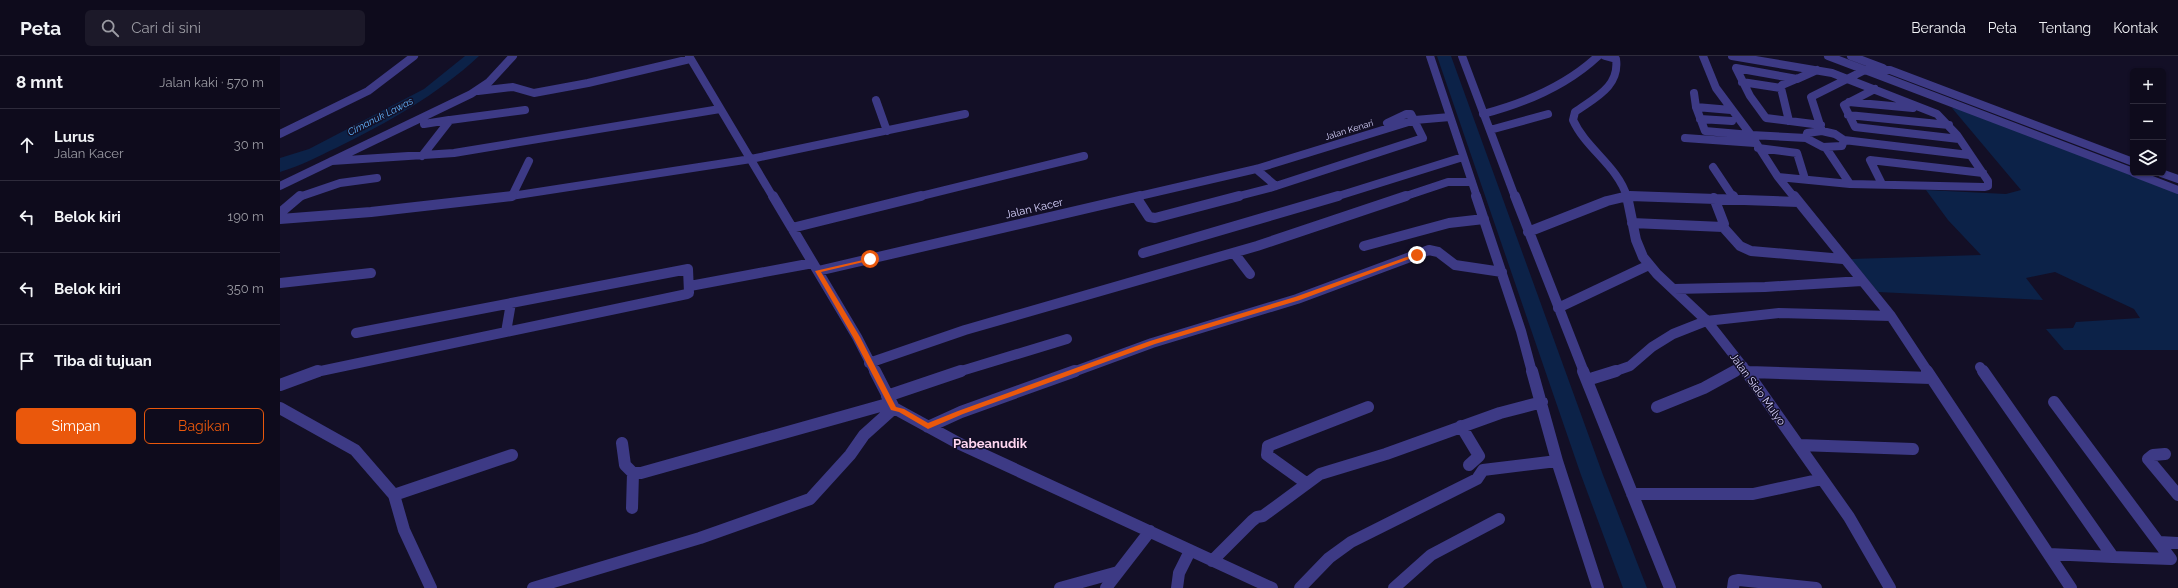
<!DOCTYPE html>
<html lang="id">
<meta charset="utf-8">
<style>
:root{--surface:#0e0b1c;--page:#1c1929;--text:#f1f3f6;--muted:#9b9ba3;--line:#2e2b3b;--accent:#ea580c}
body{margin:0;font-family:Raleway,sans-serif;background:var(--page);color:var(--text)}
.controls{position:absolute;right:12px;top:12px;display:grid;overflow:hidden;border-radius:6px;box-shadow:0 1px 3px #0004}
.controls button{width:36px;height:36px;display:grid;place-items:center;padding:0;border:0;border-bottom:1px solid var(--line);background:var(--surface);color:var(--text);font:20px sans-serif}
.stop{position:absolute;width:12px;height:12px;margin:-9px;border:3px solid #ea580c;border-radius:50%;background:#fff}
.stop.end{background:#ea580c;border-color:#fff;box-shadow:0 1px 4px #0008}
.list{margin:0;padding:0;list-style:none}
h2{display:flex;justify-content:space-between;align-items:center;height:52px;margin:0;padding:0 16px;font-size:17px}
h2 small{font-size:13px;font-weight:400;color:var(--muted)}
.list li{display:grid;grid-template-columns:26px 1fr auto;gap:12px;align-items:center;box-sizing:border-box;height:72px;padding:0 16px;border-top:1px solid var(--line)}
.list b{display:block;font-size:15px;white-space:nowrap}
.list p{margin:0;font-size:13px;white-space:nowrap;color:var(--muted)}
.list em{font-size:13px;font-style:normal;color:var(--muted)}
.actions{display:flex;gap:8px;padding:12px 16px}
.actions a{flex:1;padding:9px 0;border:1px solid var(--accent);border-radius:6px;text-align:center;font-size:14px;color:var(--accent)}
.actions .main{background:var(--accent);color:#fff}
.icon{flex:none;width:22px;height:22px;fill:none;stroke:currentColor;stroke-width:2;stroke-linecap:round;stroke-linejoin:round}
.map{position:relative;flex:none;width:1898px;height:532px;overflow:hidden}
header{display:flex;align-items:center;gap:24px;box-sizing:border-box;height:56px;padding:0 20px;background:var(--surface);border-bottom:1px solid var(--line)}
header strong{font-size:19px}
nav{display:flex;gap:22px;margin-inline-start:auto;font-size:14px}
.search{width:280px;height:36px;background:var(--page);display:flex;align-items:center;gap:10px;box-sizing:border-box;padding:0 14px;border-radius:6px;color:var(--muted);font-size:15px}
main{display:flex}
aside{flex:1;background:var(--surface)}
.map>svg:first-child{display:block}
.water{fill:#0c2248}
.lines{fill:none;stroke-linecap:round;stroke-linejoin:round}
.river{fill:#0c2248;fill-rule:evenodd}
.minor-far2{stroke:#3d3a85;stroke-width:8}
.minor-far1{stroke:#3d3a85;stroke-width:10}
.minor{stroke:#3d3a85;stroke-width:12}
.route{fill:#ea580c}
.labels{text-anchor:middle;stroke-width:3;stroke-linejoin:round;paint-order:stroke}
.far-street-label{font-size:9px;fill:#d9d4ff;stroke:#130f26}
.far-water-label{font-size:10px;font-style:italic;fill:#62b6ff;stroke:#130f26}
.street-label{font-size:11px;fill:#d9d4ff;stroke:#130f26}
.quarter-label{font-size:13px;font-weight:bold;fill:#ffd6f0;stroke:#130f26}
</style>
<header>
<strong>Peta</strong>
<div class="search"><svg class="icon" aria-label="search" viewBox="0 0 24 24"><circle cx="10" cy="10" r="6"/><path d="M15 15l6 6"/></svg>Cari di sini</div>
<nav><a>Beranda</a><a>Peta</a><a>Tentang</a><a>Kontak</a></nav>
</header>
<main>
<aside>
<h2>8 mnt<small>Jalan kaki · 570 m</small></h2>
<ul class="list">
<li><svg class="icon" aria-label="ahead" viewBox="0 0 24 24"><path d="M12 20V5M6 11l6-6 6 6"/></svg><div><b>Lurus</b><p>Jalan Kacer</p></div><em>30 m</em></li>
<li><svg class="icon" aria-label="left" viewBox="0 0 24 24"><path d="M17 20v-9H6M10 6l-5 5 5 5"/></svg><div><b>Belok kiri</b></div><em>190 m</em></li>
<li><svg class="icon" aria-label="left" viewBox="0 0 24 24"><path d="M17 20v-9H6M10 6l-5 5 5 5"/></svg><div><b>Belok kiri</b></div><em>350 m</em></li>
<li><svg class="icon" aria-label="arrive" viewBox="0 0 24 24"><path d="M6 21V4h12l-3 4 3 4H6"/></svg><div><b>Tiba di tujuan</b></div></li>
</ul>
<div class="actions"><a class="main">Simpan</a><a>Bagikan</a></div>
</aside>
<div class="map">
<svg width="1898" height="532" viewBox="0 0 1898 532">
<rect width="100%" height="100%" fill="#130f26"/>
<path class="water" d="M185,0H199C157,39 107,67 56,92C37,101 20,110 0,116V102L29,93L144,33Z
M1672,52L1685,53L1898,135V294H1784L1766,273L1793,272L1796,266L1860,262L1854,253L1775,216L1746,222L1763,244L1598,236L1571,203L1701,199L1668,164L1646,134L1726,138L1741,134Z"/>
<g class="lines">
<path class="river" d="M1157,0H1171L1323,419L1367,532H1343L1301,419Z"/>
<path class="minor-far2" d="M409,0L493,141
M1150,0L1197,141
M1182,0L1235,141
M1325,0L1336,3C1340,31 1314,42 1295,56L1293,64C1306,93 1338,110 1347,141
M1452,0L1552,17L1657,58L1677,79L1708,125V130L1704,131L1570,128
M1548,0L1585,14H1610L1853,106
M1571,0L1603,12
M1537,14L1517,23L1456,12L1470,40L1486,62L1541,69
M1462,26L1501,32L1502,29L1516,23
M1501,32L1509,65
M1595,33L1564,49L1575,71L1679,83
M198,35L233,31L254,37L308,27L410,3
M1414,37L1416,51L1425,75L1471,79L1436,32L1423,0
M596,44L607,75
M1569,46L1633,52
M1416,51L1451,54
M1203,58C1245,47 1286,30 1318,0
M1568,59L1669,69
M1420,63L1452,65
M144,68L169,64
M1210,74L1268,58
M1542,75L1531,41L1585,14L1853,116
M1542,75L1555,78L1564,84L1562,90L1543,91L1526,82L1527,77Z
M0,78L88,35L134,0
M1405,82L1475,87
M1564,84L1689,99
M1478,92L1517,97L1525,123
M142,100L170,64L245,54
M52,105L174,97L440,53
M1433,111L1453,141
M976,113L996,130
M1854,117L1898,134
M1881,117L1898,123
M1498,121L1471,79L1526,82
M1602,128L1590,104L1703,117
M0,130L191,38L209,26L233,0
M232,140L249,105
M19,141L60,127L97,122
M225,141L471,103L685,58
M637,141L804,100
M855,141L976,113L1135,64L1170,61
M955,141L990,132L1143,82L1131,58H1126L1107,67
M1055,141L1183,101
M1123,141L1168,126H1192
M1343,141H1378
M1514,141L1498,121L1570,128L1546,92"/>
<path class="minor-far1" d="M493,140L577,281L595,316
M1196,140L1241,275L1252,316
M1235,140L1304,316
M1347,140L1356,184L1363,201L1377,218L1427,265L1467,316
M1350,140L1518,146
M1453,140L1454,142
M1514,140L1611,260L1648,316
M856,141L869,161L875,162L959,140
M0,157L20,140
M0,163L91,156L232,140
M1352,167L1443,171L1444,168L1434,142
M1443,171L1460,190L1471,195L1563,203
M512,172L641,140
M1248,176L1327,145L1348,140
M1084,190L1169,167L1204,163
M863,197L1058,140
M954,197L970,218
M538,215L860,140
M0,227L91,217
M410,230L533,207
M1394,233L1485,231L1582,225
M1278,252L1369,209
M226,276L231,247
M589,307L685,274L977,190L1126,140
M1700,311L1703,316
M36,316L407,238L409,237L408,213L76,277
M678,316L787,283
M793,316L872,287L1017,243L1149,194L1158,196L1175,209L1222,216
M1333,316L1350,310L1372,291L1393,278L1426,265L1499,257L1611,260
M1453,316L1463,310"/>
<path class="minor" d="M595,315L614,352L678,387L992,532
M1252,315L1277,405L1318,532
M1303,315L1390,532
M1466,315L1569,461L1610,532
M1647,315L1791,532
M1703,315L1833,501L1769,498
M1469,316L1651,322
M1307,324L1336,315
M0,329L38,315
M607,340L681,315
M1774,346L1891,503L1833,501
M1377,351L1424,332L1455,315
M0,352L75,394L114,439L124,474L151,532
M1181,370L1199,400L1189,409
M648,371L681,356L795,315
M342,387L345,409L353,417H361L611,347
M1519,389L1633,393
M1885,398L1873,399L1868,403L1898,439
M1026,427L987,399L988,390L1088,351
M1352,438H1473L1542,423
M114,439L232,399
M352,452L353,417
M1879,486L1898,487
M932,505L972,465L977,461L983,460L1040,418L1106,398L1220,357L1262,346
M253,532L420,482L530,443L570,399L584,379L614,352
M780,532L838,516
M826,532L870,475
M897,532L899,517L910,495
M1020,532L1049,502L1071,486L1197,423L1203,414L1277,405
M1114,532L1151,499L1219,463
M1453,532L1454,525L1459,524L1536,532"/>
</g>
<path class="route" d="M1135,198L1140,199L1020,244L875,288L683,358L648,373L619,356L611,354L573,281L535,215L592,202V204L541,216L580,281L616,351L624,353L648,367L678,355L870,285L1015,241Z"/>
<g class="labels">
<g class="far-street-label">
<text transform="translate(1069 74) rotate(-17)" y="3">Jalan Kenari</text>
</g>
<g class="far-water-label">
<text transform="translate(100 60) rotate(-27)" y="4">Cimanuk Lawas</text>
</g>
<g class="street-label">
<text transform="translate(754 152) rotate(-13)" y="4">Jalan Kacer</text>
<text transform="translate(1478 333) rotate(54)" y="4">Jalan Sido Mulyo</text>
</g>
<g class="quarter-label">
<text x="710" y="392">Pabeanudik</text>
</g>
</g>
</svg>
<div class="controls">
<button>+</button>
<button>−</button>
<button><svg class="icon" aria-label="layers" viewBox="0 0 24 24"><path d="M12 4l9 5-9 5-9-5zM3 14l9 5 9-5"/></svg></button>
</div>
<div class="stop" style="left:590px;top:203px"></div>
<div class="stop end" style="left:1137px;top:199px"></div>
</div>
</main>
